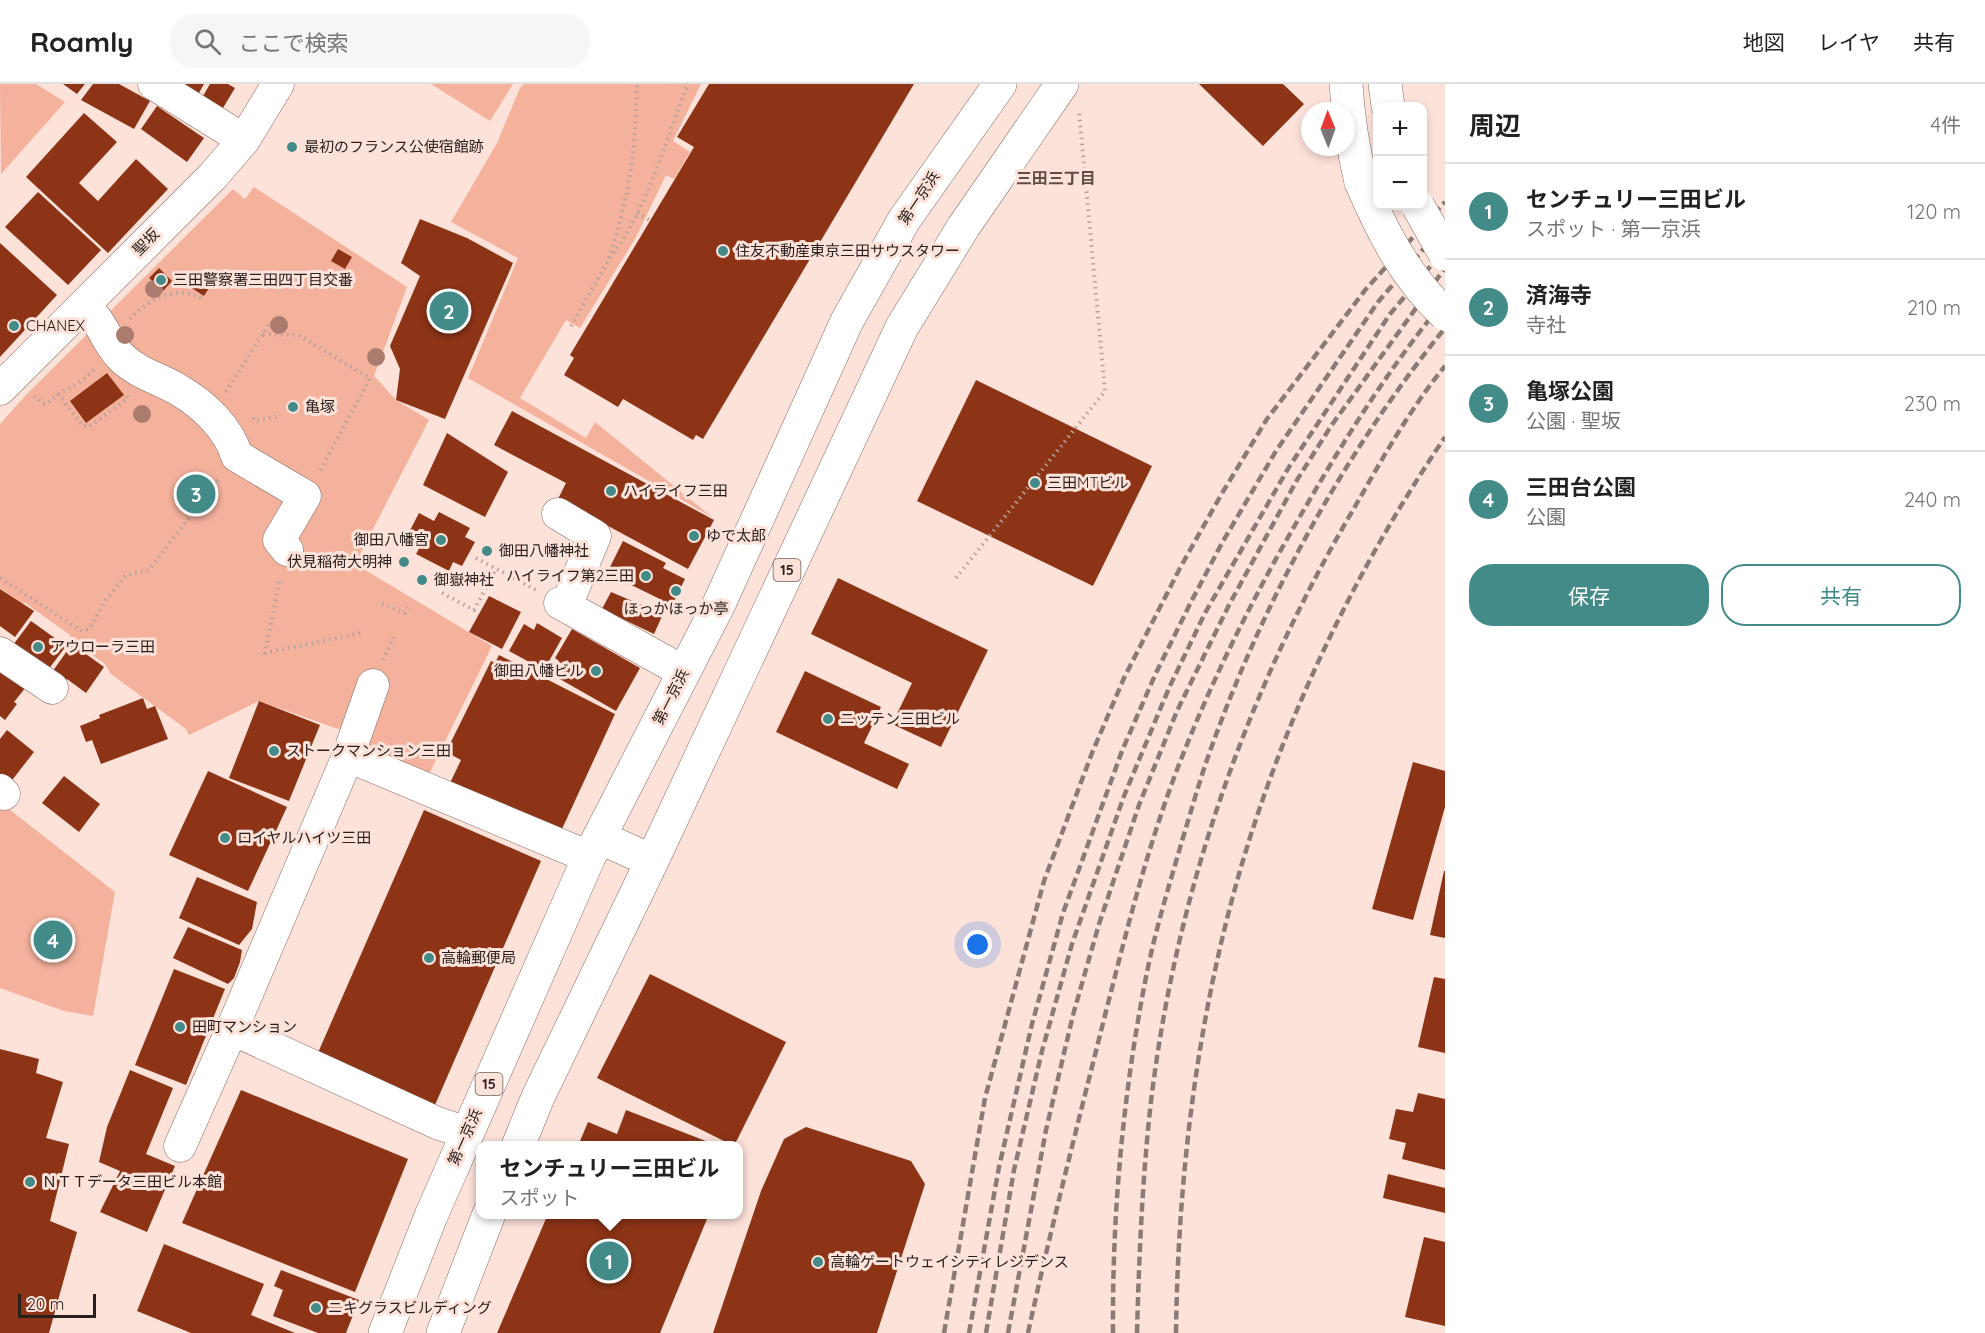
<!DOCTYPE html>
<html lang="ja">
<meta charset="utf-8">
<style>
:root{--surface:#fff;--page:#f6f6f6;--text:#222;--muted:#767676;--line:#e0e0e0;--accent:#438b89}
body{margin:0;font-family:Quicksand,"Noto Sans JP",sans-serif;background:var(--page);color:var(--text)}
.controls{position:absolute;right:18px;top:18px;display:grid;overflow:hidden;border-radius:12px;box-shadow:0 3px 9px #0003}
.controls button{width:54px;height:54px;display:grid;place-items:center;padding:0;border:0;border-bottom:2px solid var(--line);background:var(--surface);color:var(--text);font:30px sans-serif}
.compass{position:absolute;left:1301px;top:18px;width:54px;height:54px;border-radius:50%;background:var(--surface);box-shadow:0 3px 9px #0003;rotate:359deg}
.scale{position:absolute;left:18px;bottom:15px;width:78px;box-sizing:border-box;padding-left:6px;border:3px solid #29201d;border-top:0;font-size:16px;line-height:21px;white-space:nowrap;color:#29201d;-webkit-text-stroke:4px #fde2da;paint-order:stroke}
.you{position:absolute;left:978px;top:861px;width:21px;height:21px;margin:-15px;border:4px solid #fff;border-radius:50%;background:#1a73e8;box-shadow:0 0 0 9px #1a73e833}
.badge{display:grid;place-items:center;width:39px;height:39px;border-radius:50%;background:var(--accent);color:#fff;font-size:20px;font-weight:700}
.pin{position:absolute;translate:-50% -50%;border:3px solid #fff;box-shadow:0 2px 6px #0006}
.popup{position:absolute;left:476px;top:1057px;width:267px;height:78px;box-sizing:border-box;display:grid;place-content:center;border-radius:12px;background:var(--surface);filter:drop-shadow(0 2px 4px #0005);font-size:20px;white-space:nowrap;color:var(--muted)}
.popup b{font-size:22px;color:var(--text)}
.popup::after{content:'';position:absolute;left:50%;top:100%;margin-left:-12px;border:12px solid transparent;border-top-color:var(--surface)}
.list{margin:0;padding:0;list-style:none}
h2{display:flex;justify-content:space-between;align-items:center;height:78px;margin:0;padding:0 24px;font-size:26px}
h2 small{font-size:20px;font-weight:400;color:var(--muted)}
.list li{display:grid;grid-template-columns:39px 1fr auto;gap:18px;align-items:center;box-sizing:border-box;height:96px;padding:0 24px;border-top:2px solid var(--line)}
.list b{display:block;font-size:22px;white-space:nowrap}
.list p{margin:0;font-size:20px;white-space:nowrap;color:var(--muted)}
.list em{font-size:20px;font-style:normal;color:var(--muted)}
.actions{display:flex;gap:12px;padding:18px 24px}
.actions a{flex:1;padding:14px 0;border:2px solid var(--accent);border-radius:24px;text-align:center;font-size:21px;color:var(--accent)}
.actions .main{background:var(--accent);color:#fff}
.icon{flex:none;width:33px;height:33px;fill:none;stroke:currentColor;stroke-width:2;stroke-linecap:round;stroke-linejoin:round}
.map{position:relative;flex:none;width:1445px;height:1249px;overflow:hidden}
header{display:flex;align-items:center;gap:36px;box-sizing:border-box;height:84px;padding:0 30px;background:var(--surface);border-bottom:2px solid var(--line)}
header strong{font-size:28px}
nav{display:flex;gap:33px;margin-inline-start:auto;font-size:21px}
.search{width:420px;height:54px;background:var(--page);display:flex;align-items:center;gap:15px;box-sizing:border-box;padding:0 21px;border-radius:24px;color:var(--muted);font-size:22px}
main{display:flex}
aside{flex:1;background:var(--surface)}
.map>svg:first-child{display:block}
.green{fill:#f4b19c}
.building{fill:#8d3416}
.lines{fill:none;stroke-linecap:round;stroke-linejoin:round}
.minor-casing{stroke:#836c64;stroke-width:33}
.major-casing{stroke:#836c64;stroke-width:34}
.highway-casing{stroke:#836c64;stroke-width:34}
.path{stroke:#b7a29c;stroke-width:4;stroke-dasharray:1.5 4.5;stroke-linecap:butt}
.minor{stroke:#fff;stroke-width:32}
.major{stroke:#fff;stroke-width:33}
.highway{stroke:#fff;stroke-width:33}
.rail{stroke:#8c7a75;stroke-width:4.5;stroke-dasharray:9 4.5;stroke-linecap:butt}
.major-bridge-casing{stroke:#836c64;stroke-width:34;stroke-linecap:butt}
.major-bridge{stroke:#fff;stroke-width:33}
.tree{fill:#ab7c6e}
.poi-dot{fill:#438b89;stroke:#fde2da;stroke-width:2}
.labels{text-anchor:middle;stroke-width:6;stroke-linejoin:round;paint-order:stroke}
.shield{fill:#fde2da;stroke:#695a56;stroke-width:1.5}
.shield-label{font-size:14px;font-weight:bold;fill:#29201d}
.poi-label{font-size:15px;fill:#29201d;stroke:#fde2da;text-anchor:start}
.street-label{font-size:15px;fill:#29201d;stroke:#fde2da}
.neighbourhood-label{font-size:16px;font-weight:bold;fill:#634d47;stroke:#fde2da}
</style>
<header>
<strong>Roamly</strong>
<div class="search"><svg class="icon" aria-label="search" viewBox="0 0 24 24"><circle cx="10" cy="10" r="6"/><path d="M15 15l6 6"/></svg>ここで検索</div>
<nav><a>地図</a><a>レイヤ</a><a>共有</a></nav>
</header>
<main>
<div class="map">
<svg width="1445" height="1249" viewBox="0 0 1445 1249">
<rect width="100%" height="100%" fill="#fde2da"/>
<path class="green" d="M0,0H36L65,18L1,90Z
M431,0H513L490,37Z
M524,0H701L673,57L690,68L674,95L666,91L635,155L580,244L566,236L520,314L586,354L595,338L712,433L468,294L518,174L451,138L497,59L520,4Z
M254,103L407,203L374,292L396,316L429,336L355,480L492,562L429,690L362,664L355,651L259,617L189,651L186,645L111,590L105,580L73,557L70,551L24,518L23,520L0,504V340L25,312L233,105L245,115Z
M0,718L115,808L93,932L64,927L0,904Z"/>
<path class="building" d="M63,0H85L77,10Z
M93,0H119L150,17L134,45L81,16Z
M184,0H204L199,9Z
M210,0H228L235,4L223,24L203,12Z
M709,0H914L703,355L696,351L693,356L623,315L618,323L564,291L574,274L570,271L694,63L677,53Z
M1199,0H1283L1304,20L1263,62Z
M157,22L204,54L187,78L141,45Z
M84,29L117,58L79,99L98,117L136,75L168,105L108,169L26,93Z
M38,108L101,166L68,201L5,143Z
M420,135L467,154L513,179L445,335L396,316L400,285L390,262L420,192L401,179Z
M0,159L57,211L0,273Z
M338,165L352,173L345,185L331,177Z
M159,184L172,197L163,207L149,194Z
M184,188L209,204L204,212L179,196Z
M107,289L124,311L86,339L70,317Z
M976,296L1152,382L1093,502L917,417Z
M512,327L714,436L688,485L558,415L566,399L494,361Z
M447,349L508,388L485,433L423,401Z
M439,428L470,444L465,453L475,458L462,482L453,478L449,487L416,470L421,461L406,454L419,429L434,437Z
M623,457L666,479L663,484L685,495L672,521L607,489Z
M838,494L988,566L941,663L892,640L912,599L811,550Z
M0,505L34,527L15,553L0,542Z
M611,508L663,530L654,550L602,525Z
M489,512L521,528L502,565L469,548Z
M31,537L66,562L45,590L10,565Z
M537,539L562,554L544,586L509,567L524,540L534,546Z
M572,545L640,584L616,627L551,590L559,577L555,574Z
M72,560L104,583L86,609L67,595L63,600L50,591Z
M499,571L615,630L562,745L450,699L461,676L446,668L491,577L495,579Z
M0,584L26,603L14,618L17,620L5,636L0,632Z
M805,587L881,623L864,659L909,680L897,705L776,648Z
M143,614L147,625L155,622L168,655L101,680L92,656L86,658L80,642L100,634L99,631Z
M259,617L320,641L289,717L229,694Z
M7,646L34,668L9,700L0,692V655Z
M1413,678L1445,687V723L1413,836L1372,825Z
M208,687L287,723L248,807L169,771Z
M64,692L100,720L79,748L42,719Z
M424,726L541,777L435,1021L317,971Z
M1444,787H1445V854L1430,851Z
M197,793L257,818L252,845L239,861L179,834Z
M188,843L242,866L240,878L234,894L228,900L173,874Z
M174,885L225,905L186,1001L135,981Z
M650,890L786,958L734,1062L597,994Z
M1434,893L1445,895V969L1418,963Z
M0,965L39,975L36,989L63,998L46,1054L69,1060L50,1137L77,1148L49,1249H0Z
M130,986L173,1004L146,1070L175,1082L147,1148L100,1128L120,1087L99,1078L107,1043Z
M241,1006L408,1075L355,1208L182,1139Z
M1418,1009L1445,1015V1086L1402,1075L1406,1059L1389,1055L1396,1025L1413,1028Z
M626,1026L716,1061V1062H578L588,1038L617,1050Z
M806,1043L911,1077L925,1100L877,1249H713L761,1107L784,1055Z
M1388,1090L1445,1104V1129L1383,1114Z
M548,1130H709L660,1249H497Z
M1424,1153L1445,1158V1242L1405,1233Z
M164,1160L264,1200L251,1231L295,1249H191L137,1227Z
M281,1186L359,1216L346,1249H318L273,1232L283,1206L274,1202Z"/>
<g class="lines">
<g class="minor-casing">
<path id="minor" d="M154,0L244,56
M96,235C105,247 110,262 121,273C137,289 158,294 177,305C203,320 228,343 237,372L305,412L279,456L287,466
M0,305L212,93L244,56L278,0
M558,430L595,452L566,522
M560,519L684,588
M0,569L52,604
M348,672L373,601
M0,706L4,710
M467,1049L437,1039L232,945L348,672L589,773
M180,1062L232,945"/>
</g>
<g class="major-casing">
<path id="major" d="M1346,0C1348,33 1353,65 1361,98
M1385,0L1388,22"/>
</g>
<g class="highway-casing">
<path id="highway" d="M599,753L652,777
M518,1062L538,1013L652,777L902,243L964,142L1062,0
M385,1249L431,1132L589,773L719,520L847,237L904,136L1000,0
M443,1249L489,1130"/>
</g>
<path class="path" d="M637,129L650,136
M610,174C649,123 664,59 688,0
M130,235C148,215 175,201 201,214
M571,242L608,177L616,152L627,109L634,64L637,0
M263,250L298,251L370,294L319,389
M226,308L270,239
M58,310L83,342L89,343L128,314L127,312
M34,312L44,320C50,318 54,313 60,309C73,303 86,295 95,284
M253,334L255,337L280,332
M476,474L536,506
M0,494L82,547L89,545L105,517L126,491L149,486L220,393
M956,494L1105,307L1079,27
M279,498L265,569L361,549
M442,509L474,526L496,485
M382,520L405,529L408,524
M383,576L394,552"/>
<use href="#minor" class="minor"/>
<use href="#major" class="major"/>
<use href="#highway" class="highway"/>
<path class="rail" d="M944,1249L985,1014L1044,797L1092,669L1124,594L1180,484L1221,411L1267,335L1366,205L1445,118
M969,1249L999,1083L1032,940L1063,829L1122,667L1155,591L1191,518L1222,459L1276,367L1378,218L1445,140
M986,1249L1014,1086L1042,967L1072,860L1124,712L1169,604L1205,529L1289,383L1390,230L1445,165
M1008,1249L1046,1046L1073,931L1099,840L1139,721L1177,627L1229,521L1297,396L1331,342L1445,184
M1028,1249C1050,1148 1076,1047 1101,947C1123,861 1144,774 1175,691C1211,596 1257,505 1309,417C1350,346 1393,279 1445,216
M1113,1249C1112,1130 1123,1010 1146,893C1155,847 1169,802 1182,757C1192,724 1201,691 1213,659C1266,512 1347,365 1445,244
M1137,1249C1139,1175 1142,1101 1150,1026C1174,815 1245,610 1353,426C1381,377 1409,326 1445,282
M1176,1249C1178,1089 1198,927 1244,773C1289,624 1358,482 1445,353"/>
<g class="major-bridge-casing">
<path id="major-bridge" d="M1361,98C1382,147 1405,193 1445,230
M1418,122L1445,170"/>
</g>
<use href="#major-bridge" class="major-bridge"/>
</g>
<g class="tree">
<circle cx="154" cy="205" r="9"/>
<circle cx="279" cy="241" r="9"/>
<circle cx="125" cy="251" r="9"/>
<circle cx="376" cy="273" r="9"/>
<circle cx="142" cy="330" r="9"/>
</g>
<g class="poi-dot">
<circle cx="292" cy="63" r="6"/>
<circle cx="723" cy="167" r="6"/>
<circle cx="161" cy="196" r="6"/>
<circle cx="14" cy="242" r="6"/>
<circle cx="293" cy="323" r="6"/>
<circle cx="1035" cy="399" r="6"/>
<circle cx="611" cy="407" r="6"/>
<circle cx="694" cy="452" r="6"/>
<circle cx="441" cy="456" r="6"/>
<circle cx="487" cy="467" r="6"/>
<circle cx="404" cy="478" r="6"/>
<circle cx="646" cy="492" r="6"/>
<circle cx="422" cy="496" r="6"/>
<circle cx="676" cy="507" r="6"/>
<circle cx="38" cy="563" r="6"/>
<circle cx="596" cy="587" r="6"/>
<circle cx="828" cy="635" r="6"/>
<circle cx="274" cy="667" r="6"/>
<circle cx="225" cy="754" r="6"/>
<circle cx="429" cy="874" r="6"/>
<circle cx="180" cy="943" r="6"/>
<circle cx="30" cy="1098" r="6"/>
<circle cx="818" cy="1178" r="6"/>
<circle cx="316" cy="1224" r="6"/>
</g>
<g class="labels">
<g class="shield">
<rect x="773.5" y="475" width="27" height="22" rx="4.5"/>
<rect x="475.5" y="989" width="27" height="22" rx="4.5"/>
</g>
<g class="shield-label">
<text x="787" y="491">15</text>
<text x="489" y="1005">15</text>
</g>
<g class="poi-label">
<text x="304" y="68">最初のフランス公使宿館跡</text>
<text x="735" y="172">住友不動産東京三田サウスタワー</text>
<text x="173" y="201">三田警察署三田四丁目交番</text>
<text x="26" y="247">CHANEX</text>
<text x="305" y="328">亀塚</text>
<text x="1047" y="404">三田MTビル</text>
<text x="623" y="412">ハイライフ三田</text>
<text x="706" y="457">ゆで太郎</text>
<text x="429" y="461" text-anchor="end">御田八幡宮</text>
<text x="499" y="472">御田八幡神社</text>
<text x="392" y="483" text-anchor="end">伏見稲荷大明神</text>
<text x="634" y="497" text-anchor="end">ハイライフ第2三田</text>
<text x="434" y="501">御嶽神社</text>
<text x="676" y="530" text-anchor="middle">ほっかほっか亭</text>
<text x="50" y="568">アウローラ三田</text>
<text x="584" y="592" text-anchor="end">御田八幡ビル</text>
<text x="840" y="640">ニッテン三田ビル</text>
<text x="286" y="672">ストークマンション三田</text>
<text x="237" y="759">ロイヤルハイツ三田</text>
<text x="441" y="879">高輪郵便局</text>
<text x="192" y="948">田町マンション</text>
<text x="42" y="1103">ＮＴＴデータ三田ビル本館</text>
<text x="830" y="1183">高輪ゲートウェイシティレジデンス</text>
<text x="328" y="1229">ニキグラスビルディング</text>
</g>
<g class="street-label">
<text transform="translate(919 114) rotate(-56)" y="5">第一京浜</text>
<text transform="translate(146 158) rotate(-45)" y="5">聖坂</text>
<text transform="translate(671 613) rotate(-63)" y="5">第一京浜</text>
<text transform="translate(465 1053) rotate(-66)" y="5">第一京浜</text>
</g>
<g class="neighbourhood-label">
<text x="1056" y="100">三田三丁目</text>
</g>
</g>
</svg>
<div class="controls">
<button>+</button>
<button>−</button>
</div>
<svg class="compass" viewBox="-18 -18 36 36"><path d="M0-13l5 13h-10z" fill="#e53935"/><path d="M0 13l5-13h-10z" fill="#767676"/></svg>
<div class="scale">20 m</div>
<div class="you"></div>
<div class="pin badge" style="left:609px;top:1177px">1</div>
<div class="popup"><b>センチュリー三田ビル</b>スポット</div>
<div class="pin badge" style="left:449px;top:227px">2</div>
<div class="pin badge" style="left:196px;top:410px">3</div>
<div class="pin badge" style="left:53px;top:856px">4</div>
</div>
<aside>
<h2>周辺<small>4件</small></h2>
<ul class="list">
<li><span class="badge">1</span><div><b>センチュリー三田ビル</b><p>スポット · 第一京浜</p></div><em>120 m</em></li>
<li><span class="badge">2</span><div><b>済海寺</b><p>寺社</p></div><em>210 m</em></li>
<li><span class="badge">3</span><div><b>亀塚公園</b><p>公園 · 聖坂</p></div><em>230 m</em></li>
<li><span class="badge">4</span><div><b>三田台公園</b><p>公園</p></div><em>240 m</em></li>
</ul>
<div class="actions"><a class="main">保存</a><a>共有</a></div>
</aside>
</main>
